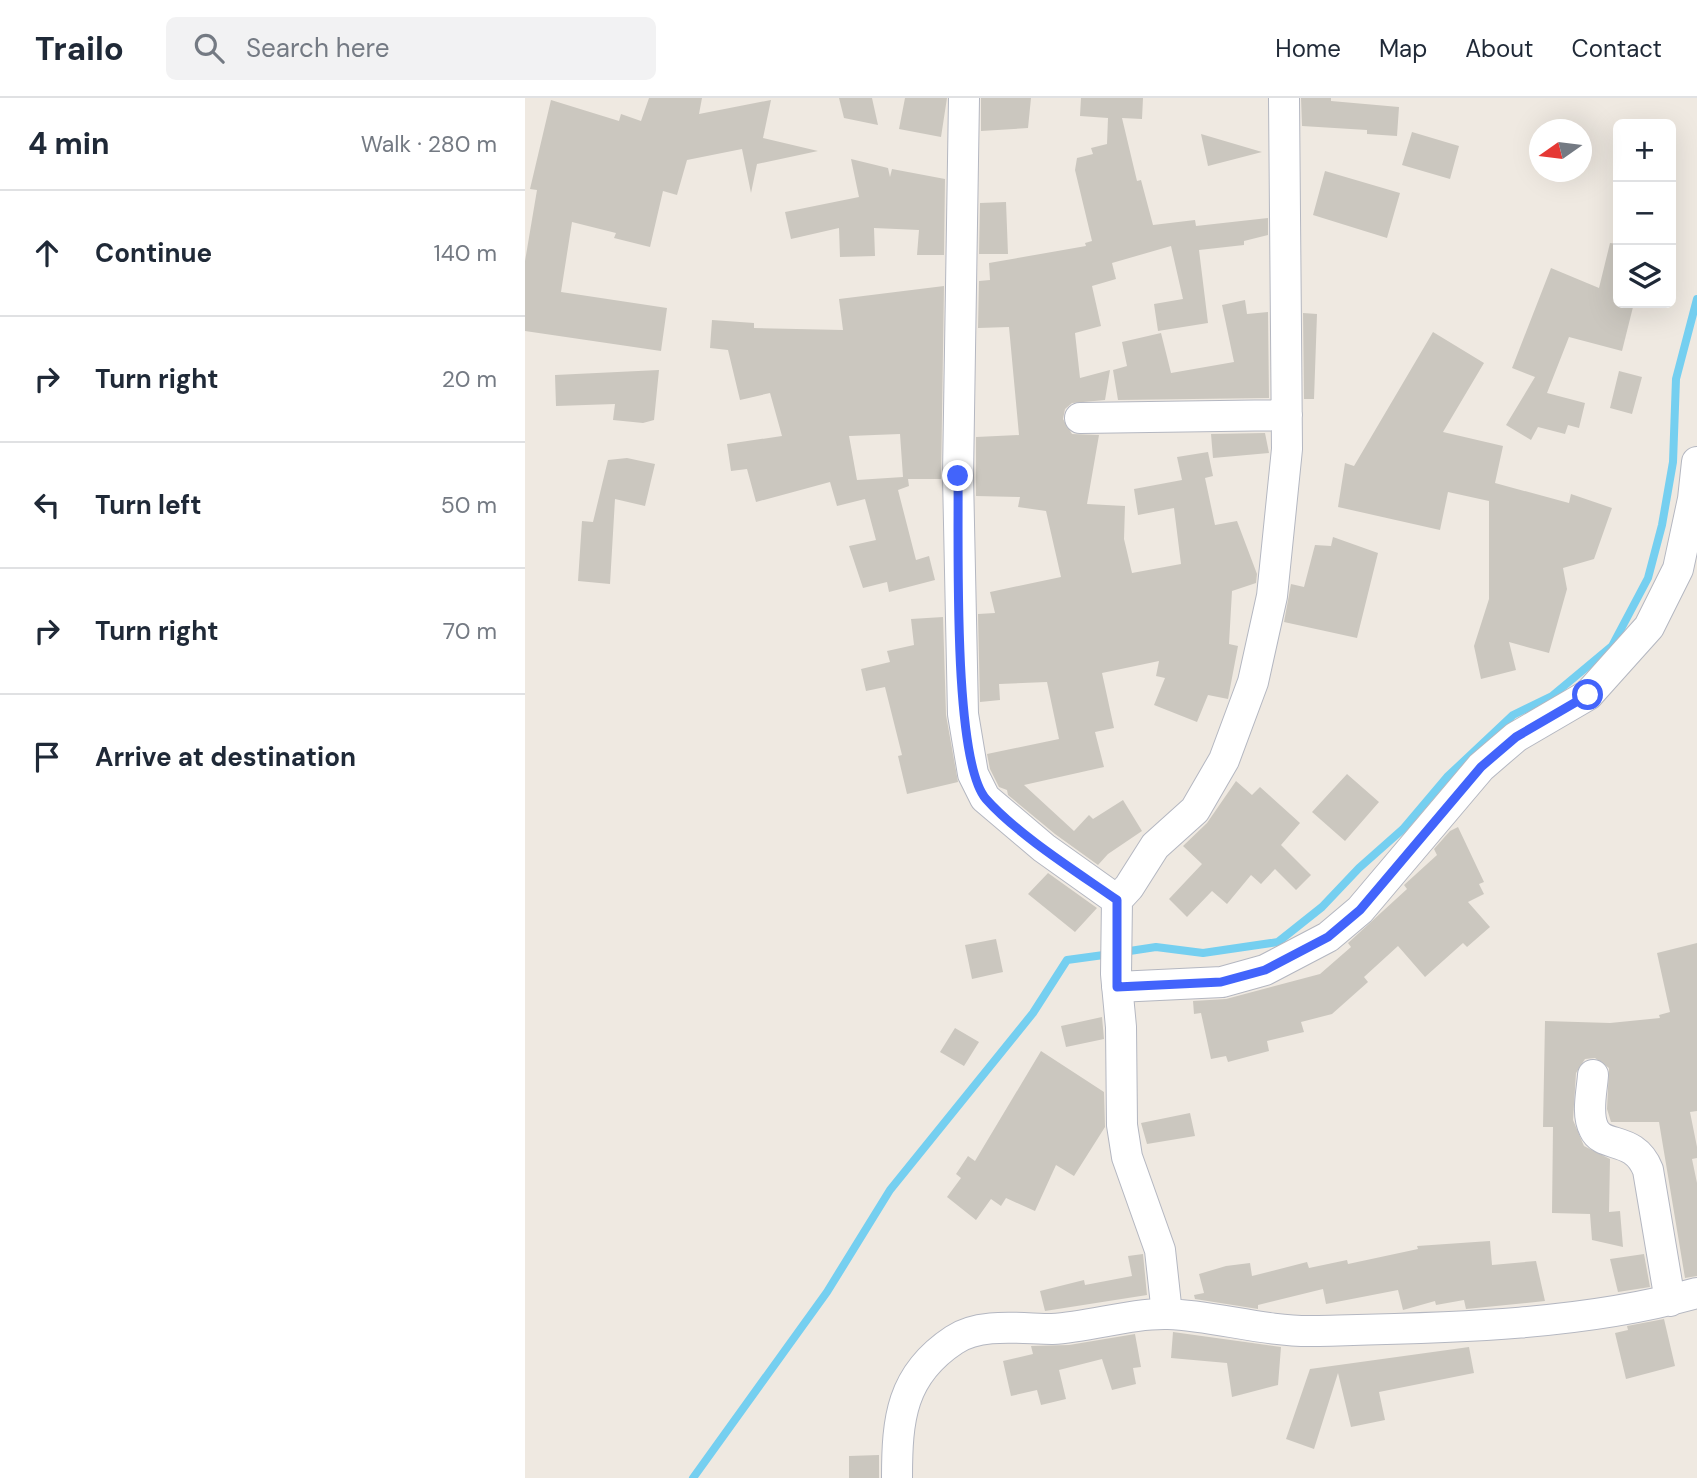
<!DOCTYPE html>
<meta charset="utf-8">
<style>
:root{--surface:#fff;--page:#f2f2f3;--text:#1f2937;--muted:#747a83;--line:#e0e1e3}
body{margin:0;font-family:"DM Sans",sans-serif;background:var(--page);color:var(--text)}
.controls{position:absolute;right:21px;top:21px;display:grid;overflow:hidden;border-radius:10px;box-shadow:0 7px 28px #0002}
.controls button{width:63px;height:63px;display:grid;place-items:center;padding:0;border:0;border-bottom:2px solid var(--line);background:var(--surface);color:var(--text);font:35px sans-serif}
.compass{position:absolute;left:1004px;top:21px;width:63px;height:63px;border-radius:50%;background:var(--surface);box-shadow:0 7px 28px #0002;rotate:256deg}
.stop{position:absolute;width:21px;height:21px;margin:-16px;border:5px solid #4264fb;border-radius:50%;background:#fff}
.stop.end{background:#4264fb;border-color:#fff;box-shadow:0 2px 7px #0008}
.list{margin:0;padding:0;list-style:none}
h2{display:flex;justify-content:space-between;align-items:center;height:91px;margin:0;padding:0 28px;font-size:30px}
h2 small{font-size:23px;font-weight:400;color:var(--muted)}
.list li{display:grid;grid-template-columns:46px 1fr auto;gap:21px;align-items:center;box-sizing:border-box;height:126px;padding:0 28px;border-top:2px solid var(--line)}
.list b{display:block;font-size:26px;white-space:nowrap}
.list em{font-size:23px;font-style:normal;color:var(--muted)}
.icon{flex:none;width:38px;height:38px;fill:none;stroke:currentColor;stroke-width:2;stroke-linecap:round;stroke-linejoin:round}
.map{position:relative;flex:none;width:1172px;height:1380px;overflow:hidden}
header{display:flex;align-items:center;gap:42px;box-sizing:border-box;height:98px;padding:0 35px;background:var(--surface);border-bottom:2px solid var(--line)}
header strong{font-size:33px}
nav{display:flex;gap:38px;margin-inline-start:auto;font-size:24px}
.search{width:490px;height:63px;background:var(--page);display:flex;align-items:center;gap:18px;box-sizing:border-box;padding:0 24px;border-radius:10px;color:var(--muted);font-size:26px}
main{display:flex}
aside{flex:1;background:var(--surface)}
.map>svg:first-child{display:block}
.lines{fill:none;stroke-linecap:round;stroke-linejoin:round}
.stream{stroke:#75cff0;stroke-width:8}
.building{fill:#cbc7bf;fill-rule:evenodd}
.minor-casing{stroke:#b4b7c1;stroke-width:32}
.minor{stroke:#fff;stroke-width:30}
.route{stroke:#4264fb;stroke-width:9}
</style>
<header>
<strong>Trailo</strong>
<div class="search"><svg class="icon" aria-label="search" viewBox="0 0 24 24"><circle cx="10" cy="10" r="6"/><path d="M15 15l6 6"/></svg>Search here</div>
<nav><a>Home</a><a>Map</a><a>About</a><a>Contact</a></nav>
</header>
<main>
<aside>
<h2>4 min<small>Walk · 280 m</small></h2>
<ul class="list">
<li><svg class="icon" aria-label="ahead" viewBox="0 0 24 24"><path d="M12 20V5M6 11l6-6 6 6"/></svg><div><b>Continue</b></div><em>140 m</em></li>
<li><svg class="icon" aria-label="right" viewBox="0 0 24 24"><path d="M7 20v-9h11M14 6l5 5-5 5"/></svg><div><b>Turn right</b></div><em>20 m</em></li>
<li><svg class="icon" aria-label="left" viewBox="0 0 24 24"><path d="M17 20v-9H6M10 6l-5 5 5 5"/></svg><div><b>Turn left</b></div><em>50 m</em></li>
<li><svg class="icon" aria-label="right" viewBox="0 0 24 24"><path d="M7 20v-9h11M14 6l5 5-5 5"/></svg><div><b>Turn right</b></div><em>70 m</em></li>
<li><svg class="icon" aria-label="arrive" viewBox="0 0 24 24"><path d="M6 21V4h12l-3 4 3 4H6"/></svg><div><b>Arrive at destination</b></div></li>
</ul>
</aside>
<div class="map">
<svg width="1172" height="1380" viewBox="0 0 1172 1380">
<rect width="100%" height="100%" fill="#efe9e1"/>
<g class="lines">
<path class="stream" d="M598,854L631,849L678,855L753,844L797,809L834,770L878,731L922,679L988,617L1027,598L1087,548L1123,480L1137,427L1148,364L1151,281L1172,201
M168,1380L302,1194L365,1092L508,915L542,862L586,856"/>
</g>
<path class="building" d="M124,0H177L174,16L246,2L238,40L293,53L232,66L226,95L217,51L162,62L152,97L138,93L125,149L89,140L91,135L47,124L36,194L142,210L136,253L0,233V163L12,92L5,91L26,2L94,23L96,16L116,23Z
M314,0H347L353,27L319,20Z
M380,0H422L416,39L374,31Z
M456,0H506L503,30L456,33Z
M556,0H618L617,21L597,20L612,83L616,82L628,127L670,122L671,128L743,120V137L719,143V147L674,152L683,225L633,233L629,206L658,201L646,148L587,165L591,181L567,188L576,228L550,235L555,280L585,272L580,302L547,305L540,311L538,321L547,336L574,337L562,406L600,408L599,441L607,475L656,466L649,410L613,417L609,391L657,382L652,359L683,354L688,378L680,380L690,427L712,423L732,476L731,485L707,493L704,546L713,548L703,601L683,597L672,624L629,607L640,580L631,578L634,563L577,575L589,630L570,634L579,669L499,687L549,733L564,717L568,721L598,702L617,733L583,756L573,767L530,736L483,697L482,692L474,689L465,671L462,656L534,641L522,584L474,586L475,602L455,604L453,516L470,515L465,494L536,479L521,413L493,409L495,399L451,398V339L494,337L484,229L453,230L454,183L465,182L464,165L561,148L560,145L567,143L550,72L552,60L568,56L566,50L582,46L583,20L555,18Z
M776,0H806V3L874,9L872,38L842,36V32L777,28Z
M887,34L934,48L925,81L877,67Z
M676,36L737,54L683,68Z
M326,61L363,70L365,79L367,71L420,81L419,157H392L394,132L349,130L350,158L315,159L314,130L266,141L260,114L334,99Z
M800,73L875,95L862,140L788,117Z
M481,104L483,156H454L455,105Z
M1085,145L1093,146V205H1109L1097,253L1044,239L1022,295L1060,305L1054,330L1043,327L1040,336L1013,329L1006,342L981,327L1010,279L987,270L1026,170L1074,190Z
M419,188L416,381H383L384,388L373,392L391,462L404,458L410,482L364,494L362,484L338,490L324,448L351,442L340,401L312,408L305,384L231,404L222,371L206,373L202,346L257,338L245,295L215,302L203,252L185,250L187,222L229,225V230L318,232L314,201ZM375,336L378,379L332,382L324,338Z
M720,202L722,216L743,214L744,300L593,302L588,272L602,268L597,244L636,235L646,275L709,264L697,207Z
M778,215L792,216L789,301H779Z
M908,234L959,265L918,334L978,348L970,385L1044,405L1046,396L1087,410L1069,461L1038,470L1042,491L1024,555L984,544L991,572L956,581L949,548L964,501V403L923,394L915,432L813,409L820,365L829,368Z
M134,272L129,322L118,325L88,322L90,306L31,308L30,277Z
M1094,273L1117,279L1107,316L1085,310Z
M740,335L744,355L688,360L686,336Z
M102,360L130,366L120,408L90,401L85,486L53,483L57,423L68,424L83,362Z
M808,439L853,455L832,540L759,524L766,486L779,489L790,447L806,448Z
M418,519L421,617L433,684L382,696L373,658L377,657L360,589L341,593L336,571L365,564L362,553L389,547L386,521Z
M822,676L854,704L820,743L787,714Z
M711,683L727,697L735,689L775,725L756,747L786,777L771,792L750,771L736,786L726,777L702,806L687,793L662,819L644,801L677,766L658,748L682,725Z
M933,729L959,784L954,786L959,796L943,804L965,829L942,849L938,845L900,879L873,848L839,879L843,884L807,916L776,924L779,934L742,943L744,953L703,964L701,958L686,961L676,915L669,916L668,903L701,901L795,876L826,849L823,845L882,791L879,787L912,757L909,751L925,733Z
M523,775L572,810L550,834L503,796Z
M471,841L478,874L447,881L440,847Z
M1172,845V1013L1165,1014L1172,1049V1060L1167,1061L1172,1085V1178L1160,1180L1134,1024H1086L1082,1011L1084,970L1070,960L1060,961L1051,975L1048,1022L1059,1048L1085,1061L1084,1114L1095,1113L1098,1149L1067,1142L1065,1116L1027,1115L1028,1029H1018L1020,923L1085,925L1135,920L1134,917L1145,914L1132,855Z
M577,919L579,941L541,949L536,928Z
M430,930L454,944L439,968L415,954Z
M516,953L579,994L580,1029L549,1078L531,1067L510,1113L481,1100L476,1108L466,1101L451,1122L422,1099L436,1080L431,1076L443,1058L450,1063Z
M665,1015L670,1038L622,1046L616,1025Z
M965,1143L967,1167L1011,1163L1020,1203L941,1211L939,1202L911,1207L910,1203L878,1212L873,1192L801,1206L798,1191L733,1207V1211L670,1201L669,1197L679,1195L674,1176L701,1168L725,1165L727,1178L782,1164L784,1170L822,1162L823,1166L893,1151L892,1148Z
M618,1156L622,1197L520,1213L515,1193L559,1182L560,1187L607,1178L603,1158Z
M1119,1156L1125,1189L1093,1194L1085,1161Z
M1139,1221L1150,1268L1101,1281L1090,1235L1103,1232L1102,1228Z
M648,1234L756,1249L753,1287L707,1299L702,1265L646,1260Z
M610,1236L616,1269L608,1270L611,1286L587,1292L577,1261L534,1272L541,1301L516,1307L512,1292L486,1298L478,1263L508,1256L506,1248L544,1247Z
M944,1249L949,1275L854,1294L860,1322L826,1329L813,1275L789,1351L761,1341L785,1271Z
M354,1357V1380H324V1358Z"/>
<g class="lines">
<g class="minor-casing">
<path id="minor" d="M439,0L433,378L438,616L448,676L460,700L519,750L592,802
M555,320L762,317
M592,889L697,884L740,872L803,839L835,812L956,669L991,639L1063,597L1124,529L1153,471L1168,401L1172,364
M1068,977C1067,993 1061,1016 1069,1031C1078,1051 1109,1037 1123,1072L1145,1203
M642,1216L635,1152L602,1059L597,1027L596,929L591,876L592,802L604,789L630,748L670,712L699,662L728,584L747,498L762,351L759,0
M372,1380C372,1321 376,1277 429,1242C455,1224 498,1231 527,1231C566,1229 605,1215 643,1216C691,1218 740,1234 789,1233C914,1230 1052,1229 1172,1195"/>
</g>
<use href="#minor" class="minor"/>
</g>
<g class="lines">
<path class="route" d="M433,378C434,439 427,662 461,701C493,737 552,774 592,802V889L696,884L740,872L803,839L835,812L956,669L991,639L1063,597"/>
</g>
</svg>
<div class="controls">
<button>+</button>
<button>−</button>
<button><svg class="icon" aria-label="layers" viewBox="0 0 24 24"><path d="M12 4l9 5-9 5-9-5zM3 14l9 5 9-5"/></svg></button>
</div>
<svg class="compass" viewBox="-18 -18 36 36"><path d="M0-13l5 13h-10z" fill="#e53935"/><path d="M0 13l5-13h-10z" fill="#747a83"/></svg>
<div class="stop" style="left:1063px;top:597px"></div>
<div class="stop end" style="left:433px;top:378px"></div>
</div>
</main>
